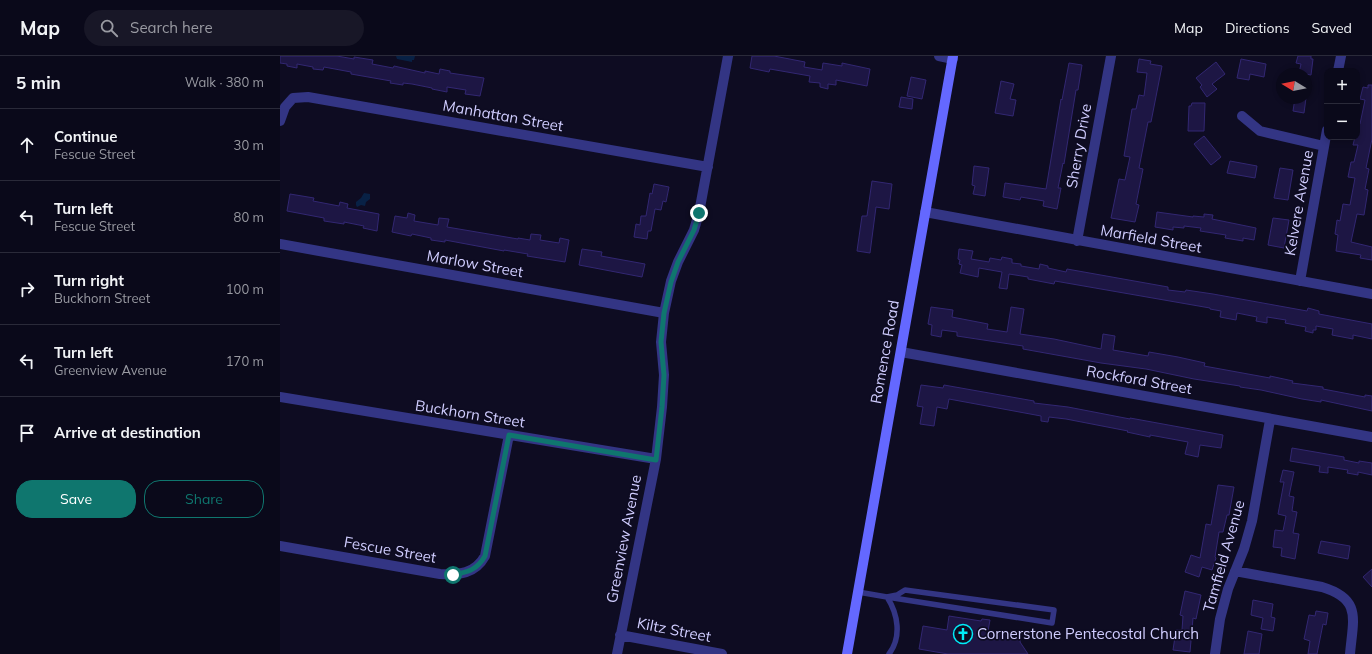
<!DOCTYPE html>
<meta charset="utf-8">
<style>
:root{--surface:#0a091a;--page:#181727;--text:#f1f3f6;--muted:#999aa2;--line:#2a2a39;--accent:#0f766e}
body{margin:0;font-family:Mulish,sans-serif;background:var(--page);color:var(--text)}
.controls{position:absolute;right:12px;top:12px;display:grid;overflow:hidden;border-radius:8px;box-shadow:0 2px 6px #0003}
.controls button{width:36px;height:36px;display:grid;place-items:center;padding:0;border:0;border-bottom:1px solid var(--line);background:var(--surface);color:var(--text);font:20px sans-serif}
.compass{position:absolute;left:996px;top:12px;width:36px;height:36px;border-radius:50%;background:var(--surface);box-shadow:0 2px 6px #0003;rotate:280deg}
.stop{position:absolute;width:12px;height:12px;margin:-9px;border:3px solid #0f766e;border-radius:50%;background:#fff}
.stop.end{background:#0f766e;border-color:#fff;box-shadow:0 1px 4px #0008}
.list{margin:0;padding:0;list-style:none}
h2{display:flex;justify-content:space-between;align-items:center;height:52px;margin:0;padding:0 16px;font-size:17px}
h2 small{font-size:13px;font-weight:400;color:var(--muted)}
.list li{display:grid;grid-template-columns:26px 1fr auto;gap:12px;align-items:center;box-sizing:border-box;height:72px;padding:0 16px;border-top:1px solid var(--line)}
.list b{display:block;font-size:15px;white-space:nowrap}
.list p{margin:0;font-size:13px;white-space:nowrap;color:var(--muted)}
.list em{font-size:13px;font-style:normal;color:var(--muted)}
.actions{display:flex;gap:8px;padding:12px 16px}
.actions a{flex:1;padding:9px 0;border:1px solid var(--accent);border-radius:16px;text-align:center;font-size:14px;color:var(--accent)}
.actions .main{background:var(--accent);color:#fff}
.icon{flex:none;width:22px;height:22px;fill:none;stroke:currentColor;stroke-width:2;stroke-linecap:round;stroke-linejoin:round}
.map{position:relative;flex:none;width:1092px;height:598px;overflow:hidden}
header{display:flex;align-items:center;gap:24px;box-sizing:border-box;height:56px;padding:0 20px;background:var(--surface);border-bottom:1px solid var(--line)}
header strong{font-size:19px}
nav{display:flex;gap:22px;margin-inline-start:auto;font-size:14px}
.search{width:280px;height:36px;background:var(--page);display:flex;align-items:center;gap:10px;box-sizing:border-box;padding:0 14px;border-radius:22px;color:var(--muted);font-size:15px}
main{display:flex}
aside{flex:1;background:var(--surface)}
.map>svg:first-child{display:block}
.water{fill:#082145}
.building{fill:#1d1644;stroke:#322772}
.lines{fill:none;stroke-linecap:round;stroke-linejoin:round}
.lane{stroke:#333584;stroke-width:5.5}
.street{stroke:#333584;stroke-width:10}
.secondary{stroke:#6468ff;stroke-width:10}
.route{stroke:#0f766e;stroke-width:5}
.labels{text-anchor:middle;stroke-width:3.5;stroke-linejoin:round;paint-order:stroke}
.street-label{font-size:15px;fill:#d0cdff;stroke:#0e0c22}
.poi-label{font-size:15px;fill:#d0cdff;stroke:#0e0c22;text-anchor:start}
</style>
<header>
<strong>Map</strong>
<div class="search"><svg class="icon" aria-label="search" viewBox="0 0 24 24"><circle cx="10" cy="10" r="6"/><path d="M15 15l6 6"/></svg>Search here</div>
<nav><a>Map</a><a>Directions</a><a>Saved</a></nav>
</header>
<main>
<aside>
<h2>5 min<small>Walk · 380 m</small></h2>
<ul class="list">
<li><svg class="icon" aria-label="ahead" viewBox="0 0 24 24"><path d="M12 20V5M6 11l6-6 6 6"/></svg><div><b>Continue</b><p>Fescue Street</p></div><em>30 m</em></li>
<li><svg class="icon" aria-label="left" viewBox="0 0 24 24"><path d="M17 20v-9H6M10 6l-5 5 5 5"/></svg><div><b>Turn left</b><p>Fescue Street</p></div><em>80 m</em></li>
<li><svg class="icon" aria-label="right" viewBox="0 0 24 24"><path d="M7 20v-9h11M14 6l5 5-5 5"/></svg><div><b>Turn right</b><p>Buckhorn Street</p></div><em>100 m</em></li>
<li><svg class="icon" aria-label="left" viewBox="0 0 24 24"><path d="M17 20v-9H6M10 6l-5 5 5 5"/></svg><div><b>Turn left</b><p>Greenview Avenue</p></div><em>170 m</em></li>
<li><svg class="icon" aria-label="arrive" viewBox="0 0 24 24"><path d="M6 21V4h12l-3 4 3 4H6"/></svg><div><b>Arrive at destination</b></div></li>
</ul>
<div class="actions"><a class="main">Save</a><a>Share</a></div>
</aside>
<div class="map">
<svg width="1092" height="598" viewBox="0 0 1092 598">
<rect width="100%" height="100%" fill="#0e0c22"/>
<path class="water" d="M116,0H135L134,4H132V6L117,3Z
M84,137L90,138V143L86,146L85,150L81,149L77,151L76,149V146L81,142Z"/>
<path class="building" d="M0,0H57L74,3V1L93,4L92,8L113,12L114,10L145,17V15L159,18L160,13L170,15V17L204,22L200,40L185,38L186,34L167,31V36L152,33V32L132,28L123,27V29L110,27L111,25L71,18V16L44,11L43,14L33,13V11L17,8V12L7,10V8L0,7Z
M472,0H494L525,6L524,11L542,14L543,7L562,10V7L590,13L587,30L556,24V29L548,28V33L540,31V27L529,26L530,20L490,13L489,16L470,12Z
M1018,0H1031V3H1033L1031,19L1019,17L1021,8L1016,7Z
M859,3L871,5L870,8L882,10L871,66H868L859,112L863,113L856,148L859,149L855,166L831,162L839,123L845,124L850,101L844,100L852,53H856L859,39L864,40L867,17L857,16Z
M961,3L986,8L984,21L970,18L969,24L957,22Z
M936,6L945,18L932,28L937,33L927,41L920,31L922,29L916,22Z
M789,7L802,9L798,34H796L784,108L783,107L778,132H781L777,153L763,150L764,145L741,141L740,144L723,141L725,127L766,133L781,43L782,44Z
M631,21L646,24L642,43L627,40Z
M721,25L734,28L730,43L736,44L733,60L715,57Z
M1088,29H1092V83L1086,112L1089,113L1085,133L1088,134L1084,159L1077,158L1071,186L1092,191V204L1080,202L1081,199L1056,195L1058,179L1055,178L1057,164L1060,165L1063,148L1070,149L1075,122L1068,121L1071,106H1074L1078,89H1073L1075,81H1077V67L1080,68L1085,44L1080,43L1083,31L1088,32Z
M621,41L633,43L632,53L619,51Z
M1015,42H1026L1024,57L1013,55Z
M912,47H925L924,75H908L909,50H911Z
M924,80L941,101L931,109L914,88Z
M950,105L977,110L975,122L947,117Z
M694,110L709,112L705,140L693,138L695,130L692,129Z
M1000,112L1013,114L1008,144L994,142Z
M592,125L612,128L609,153L596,151L590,197L577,195L582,160H587Z
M374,128L389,131L386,146L383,145L381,154L375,153L371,175H368L367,183L354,181L356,168L360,169L361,160H366L370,137L372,138Z
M10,138L34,142L33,145L59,150L60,146L68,148L67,152L99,158L97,175L83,172L84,170L64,166V168L44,165V162L7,155Z
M877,156L913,161V160L924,161V158L933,159L932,163L976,172L974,184L963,182V185L945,182L946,179L920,175L921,172L904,170V172L893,171V174L875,171Z
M128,157L135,159L134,165L158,169L159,162L169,163L167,171L238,183V182L250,184L251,178L261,179L260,184L279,187L280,182L289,184L285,206L247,200L248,198L224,194V195L165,184V186L151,184V182L132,178L131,180L112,176L115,160L127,162Z
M993,162L1009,164L1004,192L988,189Z
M302,193L322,196L321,200L365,208L362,221L299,209Z
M679,193L693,195L691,203L709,206L710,202L721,204L722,201L732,203V207L741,208V210L759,213L760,208L768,210V212L786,216L787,213L888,231V234L905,236L906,234L933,238L1027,255L1028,252L1039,255V258L1092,268V283L1073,279V283L1052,279L1053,273L1036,270V274H1033V277L1025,275L1026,271L1005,267L1006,264L987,261V267L976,265L977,261L957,257L956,264L940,261L941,255L930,253V252L775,225L774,228L748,223V221L729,218L727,233L719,232L722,216L699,212L698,221L680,217L682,209L679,208L680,204L678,203Z
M651,251L673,254L672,261L708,268L707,273L727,276L731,251L744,253L740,278L774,283L821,293L823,278L835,280L833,294L868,300L869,296L898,301L925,307L924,310L990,322V320L1013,325L1012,327L1043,331V333L1085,341V339L1092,340V355L1041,344V346L1022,343L981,334L960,331V330L914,323L866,313L821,307L743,293V290L677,280V276L662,274L661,281L651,279L652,269L648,268Z
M641,329L663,332L664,329L754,345V347L788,351L850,363V362L943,379L941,392L920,389L918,401L905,398L908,386L870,379V381L847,376L848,375L786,363L769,361L768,366L761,365V360L669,343L667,353L657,351L654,370L640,368L643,351L637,350Z
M1012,392L1064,401V404L1079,407V405L1092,407V419L1078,416V419L1067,417L1068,414L1048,411V417L1039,416L1040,410L1010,405Z
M1003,414L1014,416L1009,440L1014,441L1012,455L1017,456L1013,477L1019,478L1015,503L1001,500L1002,492L993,491L995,474L1003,475L1006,460L998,458L1004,426H1000Z
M938,429L954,431L949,459H947L943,476H939L935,501L936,502L932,514L922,511L919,521L905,516L911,499L920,502L926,468L931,469Z
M1041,485L1070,490L1068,503L1038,497Z
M1092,513V531L1083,521Z
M905,535L921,539L916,563L913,562L910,596L893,594L896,574H902L903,560L900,559Z
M973,544L993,548L991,561L995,562L993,575L981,573L983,562L971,559Z
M1036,555L1048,557L1046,569L1043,568L1037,598H1028L1030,585L1024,583L1029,559L1035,560Z
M669,560L701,565L702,563L710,564L708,575L741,581L740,586L748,598H668L639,593L643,570L667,574Z
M968,575L982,578L979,598H964Z"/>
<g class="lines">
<path class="lane" d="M625,534L774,554L772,567L607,541L617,539Z
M578,536L607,541C618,558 622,581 609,598"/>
<path class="street" d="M659,0L673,3
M1058,15L1061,0
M962,60L980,75L1044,90
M0,65L5,51L13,42L28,41L428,111
M645,156L1092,238
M797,185L831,0
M0,188L384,257
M1020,225L1047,74
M621,296L1092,381
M0,341L376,403
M0,490L160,518C179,519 195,518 205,500L229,379
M955,515L1042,531C1082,543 1073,563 1070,598
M340,579L442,598
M337,598L376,403L382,351L384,319L381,286L384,257L391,225L398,206L414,174L419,157L448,0
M935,598L940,563L948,533L964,493L972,465L990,364"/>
<path class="secondary" d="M567,598L673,0"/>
</g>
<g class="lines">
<path class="route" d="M173,519C188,516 197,514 205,500L229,379L376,404L382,351L384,319L381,286L384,257L391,226L398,206L414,174L419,157"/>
</g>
<defs>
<g id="church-ring" transform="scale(1)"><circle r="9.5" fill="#0e0c22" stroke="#00ecf8" stroke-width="1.5"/><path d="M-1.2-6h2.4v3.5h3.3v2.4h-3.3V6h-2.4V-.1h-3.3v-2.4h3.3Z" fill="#00ecf8"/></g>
</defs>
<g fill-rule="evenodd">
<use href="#church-ring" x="683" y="578"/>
</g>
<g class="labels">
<g class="street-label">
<text transform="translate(223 60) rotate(10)" y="5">Manhattan Street</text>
<text transform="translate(799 90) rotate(-80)" y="5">Sherry Drive</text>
<text transform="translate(1019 147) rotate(-80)" y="5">Kelvere Avenue</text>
<text transform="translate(871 183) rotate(10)" y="5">Marfield Street</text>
<text transform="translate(195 208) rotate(10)" y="5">Marlow Street</text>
<text transform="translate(605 296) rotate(-80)" y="5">Romence Road</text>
<text transform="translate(859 324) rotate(10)" y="5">Rockford Street</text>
<text transform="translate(190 358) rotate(9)" y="5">Buckhorn Street</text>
<text transform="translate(344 483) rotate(-79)" y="5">Greenview Avenue</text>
<text transform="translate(110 494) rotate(10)" y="5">Fescue Street</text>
<text transform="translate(944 500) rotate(-74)" y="5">Tamfield Avenue</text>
<text transform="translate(394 574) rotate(11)" y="5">Kiltz Street</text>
</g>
<g class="poi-label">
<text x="697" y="583">Cornerstone Pentecostal Church</text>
</g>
</g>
</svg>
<div class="controls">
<button>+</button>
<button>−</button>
</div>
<svg class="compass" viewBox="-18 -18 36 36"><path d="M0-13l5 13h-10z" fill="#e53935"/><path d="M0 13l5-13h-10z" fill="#999aa2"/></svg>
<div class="stop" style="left:173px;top:519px"></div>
<div class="stop end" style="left:419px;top:157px"></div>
</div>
</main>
